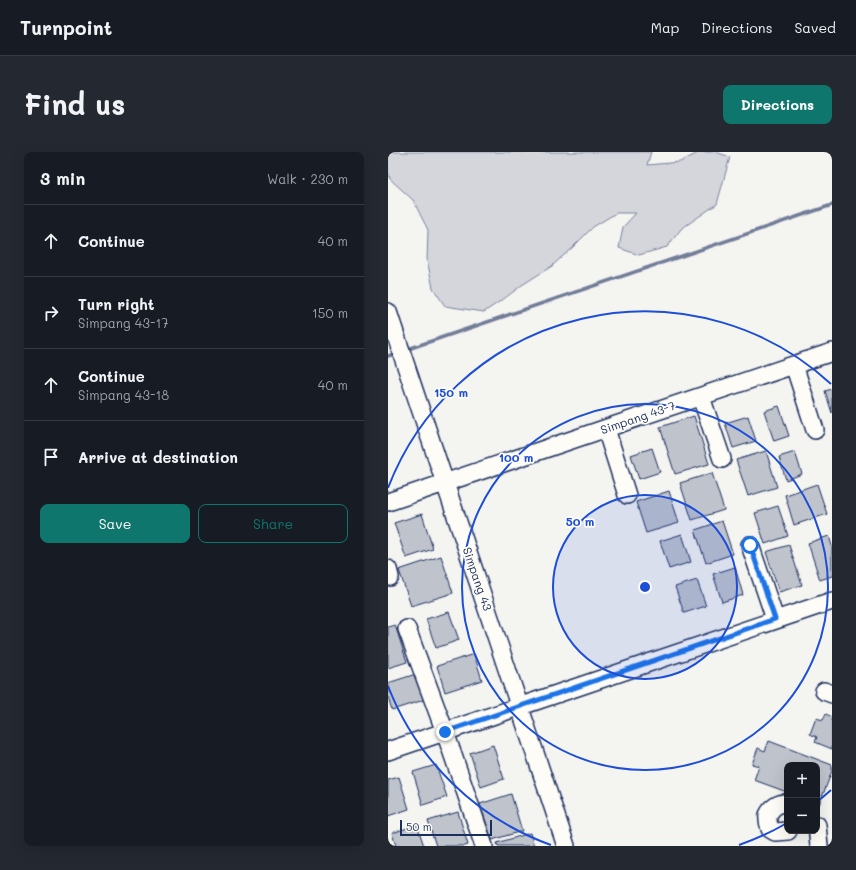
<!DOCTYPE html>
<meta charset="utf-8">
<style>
:root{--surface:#171b24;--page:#242831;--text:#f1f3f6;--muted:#9ea1a6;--line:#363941;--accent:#0f766e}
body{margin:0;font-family:Mali,sans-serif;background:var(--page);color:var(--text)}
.controls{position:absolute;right:12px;bottom:12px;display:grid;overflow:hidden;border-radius:8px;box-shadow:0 4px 16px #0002}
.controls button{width:36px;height:36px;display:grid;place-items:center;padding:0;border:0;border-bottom:1px solid var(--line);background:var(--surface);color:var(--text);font:20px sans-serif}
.scale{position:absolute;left:12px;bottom:10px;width:92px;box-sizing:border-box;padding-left:4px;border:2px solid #1b2f5e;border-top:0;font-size:11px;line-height:14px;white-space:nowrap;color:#1b2f5e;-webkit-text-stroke:3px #fdfcf7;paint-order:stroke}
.stop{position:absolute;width:12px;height:12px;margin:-9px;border:3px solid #1a73e8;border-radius:50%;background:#fff}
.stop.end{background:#1a73e8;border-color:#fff;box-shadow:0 1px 4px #0008}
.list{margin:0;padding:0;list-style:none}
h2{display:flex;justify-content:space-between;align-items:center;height:52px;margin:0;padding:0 16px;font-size:17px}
h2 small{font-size:13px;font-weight:400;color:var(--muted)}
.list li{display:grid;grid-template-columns:26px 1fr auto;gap:12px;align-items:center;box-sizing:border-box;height:72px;padding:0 16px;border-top:1px solid var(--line)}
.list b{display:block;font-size:15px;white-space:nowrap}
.list p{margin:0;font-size:13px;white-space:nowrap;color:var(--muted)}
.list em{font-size:13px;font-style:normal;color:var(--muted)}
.actions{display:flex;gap:8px;padding:12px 16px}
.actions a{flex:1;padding:9px 0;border:1px solid var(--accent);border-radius:8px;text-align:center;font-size:14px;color:var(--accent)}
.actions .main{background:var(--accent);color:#fff}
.icon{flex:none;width:22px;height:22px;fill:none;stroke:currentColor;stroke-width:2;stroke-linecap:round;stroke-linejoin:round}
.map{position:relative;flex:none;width:444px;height:694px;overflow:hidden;border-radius:8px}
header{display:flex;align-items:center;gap:24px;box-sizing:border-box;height:56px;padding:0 20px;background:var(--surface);border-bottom:1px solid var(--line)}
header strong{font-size:19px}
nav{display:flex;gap:22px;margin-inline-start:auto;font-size:14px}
.intro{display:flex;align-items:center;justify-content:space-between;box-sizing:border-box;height:96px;padding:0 24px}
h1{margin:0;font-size:28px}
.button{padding:10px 18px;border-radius:8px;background:var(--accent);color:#fff;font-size:14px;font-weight:700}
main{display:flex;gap:24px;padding:0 24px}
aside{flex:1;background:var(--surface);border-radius:8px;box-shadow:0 4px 16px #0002}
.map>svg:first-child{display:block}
.green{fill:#d4d6db;stroke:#78829c}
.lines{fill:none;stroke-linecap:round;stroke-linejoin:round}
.stream{stroke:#717c98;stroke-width:3.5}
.building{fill:#bfc3cc;stroke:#1b2f5e}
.minor-casing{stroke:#1b2f5e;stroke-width:20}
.minor{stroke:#fdfcf7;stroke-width:17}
.route{stroke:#1a73e8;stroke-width:5}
.ring{fill:none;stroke:#1d4ed8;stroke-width:2}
.labels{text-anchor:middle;stroke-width:3.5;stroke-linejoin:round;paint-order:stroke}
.street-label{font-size:12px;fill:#1b2f5e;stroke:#fdfcf7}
.centre{fill:#1d4ed8;stroke:#fdfcf7;stroke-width:2}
.ring-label{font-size:12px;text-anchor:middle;font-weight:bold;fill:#1d4ed8;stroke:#fdfcf7;stroke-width:3.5;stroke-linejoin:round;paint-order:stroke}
</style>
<header>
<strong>Turnpoint</strong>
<nav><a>Map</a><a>Directions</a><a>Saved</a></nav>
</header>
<div class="intro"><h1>Find us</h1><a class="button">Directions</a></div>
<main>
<aside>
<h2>3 min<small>Walk · 230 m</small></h2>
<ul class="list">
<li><svg class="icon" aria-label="ahead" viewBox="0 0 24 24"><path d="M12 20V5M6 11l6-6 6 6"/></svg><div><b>Continue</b></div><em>40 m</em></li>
<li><svg class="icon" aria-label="right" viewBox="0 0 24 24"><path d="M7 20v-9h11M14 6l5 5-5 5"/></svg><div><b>Turn right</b><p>Simpang 43-17</p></div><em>150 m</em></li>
<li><svg class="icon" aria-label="ahead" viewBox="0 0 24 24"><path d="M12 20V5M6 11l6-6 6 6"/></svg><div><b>Continue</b><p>Simpang 43-18</p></div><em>40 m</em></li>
<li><svg class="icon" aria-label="arrive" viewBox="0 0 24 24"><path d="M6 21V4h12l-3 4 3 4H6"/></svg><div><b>Arrive at destination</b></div></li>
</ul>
<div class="actions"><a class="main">Save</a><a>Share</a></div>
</aside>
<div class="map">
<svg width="444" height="694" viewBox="0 0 444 694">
<rect width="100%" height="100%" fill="#f4f4f1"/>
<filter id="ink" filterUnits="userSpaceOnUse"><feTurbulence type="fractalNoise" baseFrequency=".025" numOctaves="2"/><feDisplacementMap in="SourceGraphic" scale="8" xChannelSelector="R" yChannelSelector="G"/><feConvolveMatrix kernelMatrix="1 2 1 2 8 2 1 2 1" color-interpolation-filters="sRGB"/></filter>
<g filter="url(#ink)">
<path class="green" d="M0,0H263L259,13L292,10L312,0H328L342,5L329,52L293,77L279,95L251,103L231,96L235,75L248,61H228L205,75L186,94L164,114L134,133L117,146L96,160L57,154L45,136L39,108L40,78L25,48L2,27L0,19Z"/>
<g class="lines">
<path class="stream" d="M17,198L444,53
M0,204L9,201"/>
</g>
<path class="building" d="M444,237V261L437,239Z
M391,254L401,284L386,289L376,259Z
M306,264L321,312L287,322L272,275Z
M360,264L368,289L345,296L337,271Z
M264,296L272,320L251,327L243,303Z
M378,299L389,335L360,344L348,308Z
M407,300L414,322L398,328L391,305Z
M324,321L336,358L304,368L292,331Z
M429,332L439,362L406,373L397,343Z
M281,339L291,371L258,381L248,350Z
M390,354L400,384L377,392L367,361Z
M34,362L45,397L18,406L6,371Z
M334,369L345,402L318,411L307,378Z
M294,382L303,410L281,417L272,389Z
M441,384L444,394V424L432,428L420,391Z
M401,393L414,433L391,440L378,400Z
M53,404L65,441L23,454L11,418Z
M347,415L355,443L334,450L325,422Z
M309,428L318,454L296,461L287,435Z
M61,460L71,488L48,496L38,467Z
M7,473L19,510L0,516V475Z
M86,502L94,528L57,540L49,514Z
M31,521L39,547L4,558L0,545V531Z
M438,562L444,565V597L427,590L429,585L422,582L428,566L435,568Z
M381,589L444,613V619L431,653L429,652V613H399V640L366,628L371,614L364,612L370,596L377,599Z
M105,593L116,627L93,635L82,601Z
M48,613L59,645L35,653L25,620Z
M11,625L21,657L0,664V628Z
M123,642L134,679L104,688L92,652Z
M70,660L80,693L77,694H48L40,669Z
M29,673L36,694H8L4,681Z
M142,681L146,694H110L109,691Z"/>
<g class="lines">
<g class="minor-casing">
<path id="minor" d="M0,160L178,694
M406,213L427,278
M313,245L334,307
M218,277L239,343
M0,350L444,200
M362,393L387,467
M0,417L2,425
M19,477L57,580L96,694
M436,539L444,542
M0,599L444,449
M399,651C391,650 383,656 380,663C379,668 381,673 382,677L387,680L400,679
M429,673L431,694"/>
</g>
<use href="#minor" class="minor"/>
</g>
</g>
<g class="lines" filter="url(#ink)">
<path class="route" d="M57,580L387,467L362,393"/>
</g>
<circle cx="257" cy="435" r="92" fill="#1d4ed8" fill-opacity=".12"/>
<g class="ring">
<circle cx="257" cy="435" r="92"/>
<circle cx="257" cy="435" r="183"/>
<path d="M443 638A275 275 0 0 1 430 649M399 671A275 275 0 0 1 351 693M163 693A275 275 0 0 1 0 534M0 336A275 275 0 0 1 443 232"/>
</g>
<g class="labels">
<g class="street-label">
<text transform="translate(250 266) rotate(-19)" y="4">Simpang 43-7</text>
<text transform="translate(89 427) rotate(71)" y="4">Simpang 43</text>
</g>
</g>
<circle cx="257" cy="435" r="6" class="centre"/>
<g class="ring-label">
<text x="63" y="245">150 m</text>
<text x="128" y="310">100 m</text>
<text x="192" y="374">50 m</text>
</g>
</svg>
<div class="controls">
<button>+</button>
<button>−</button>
</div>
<div class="scale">50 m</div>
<div class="stop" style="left:362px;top:393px"></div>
<div class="stop end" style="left:57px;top:580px"></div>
</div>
</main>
